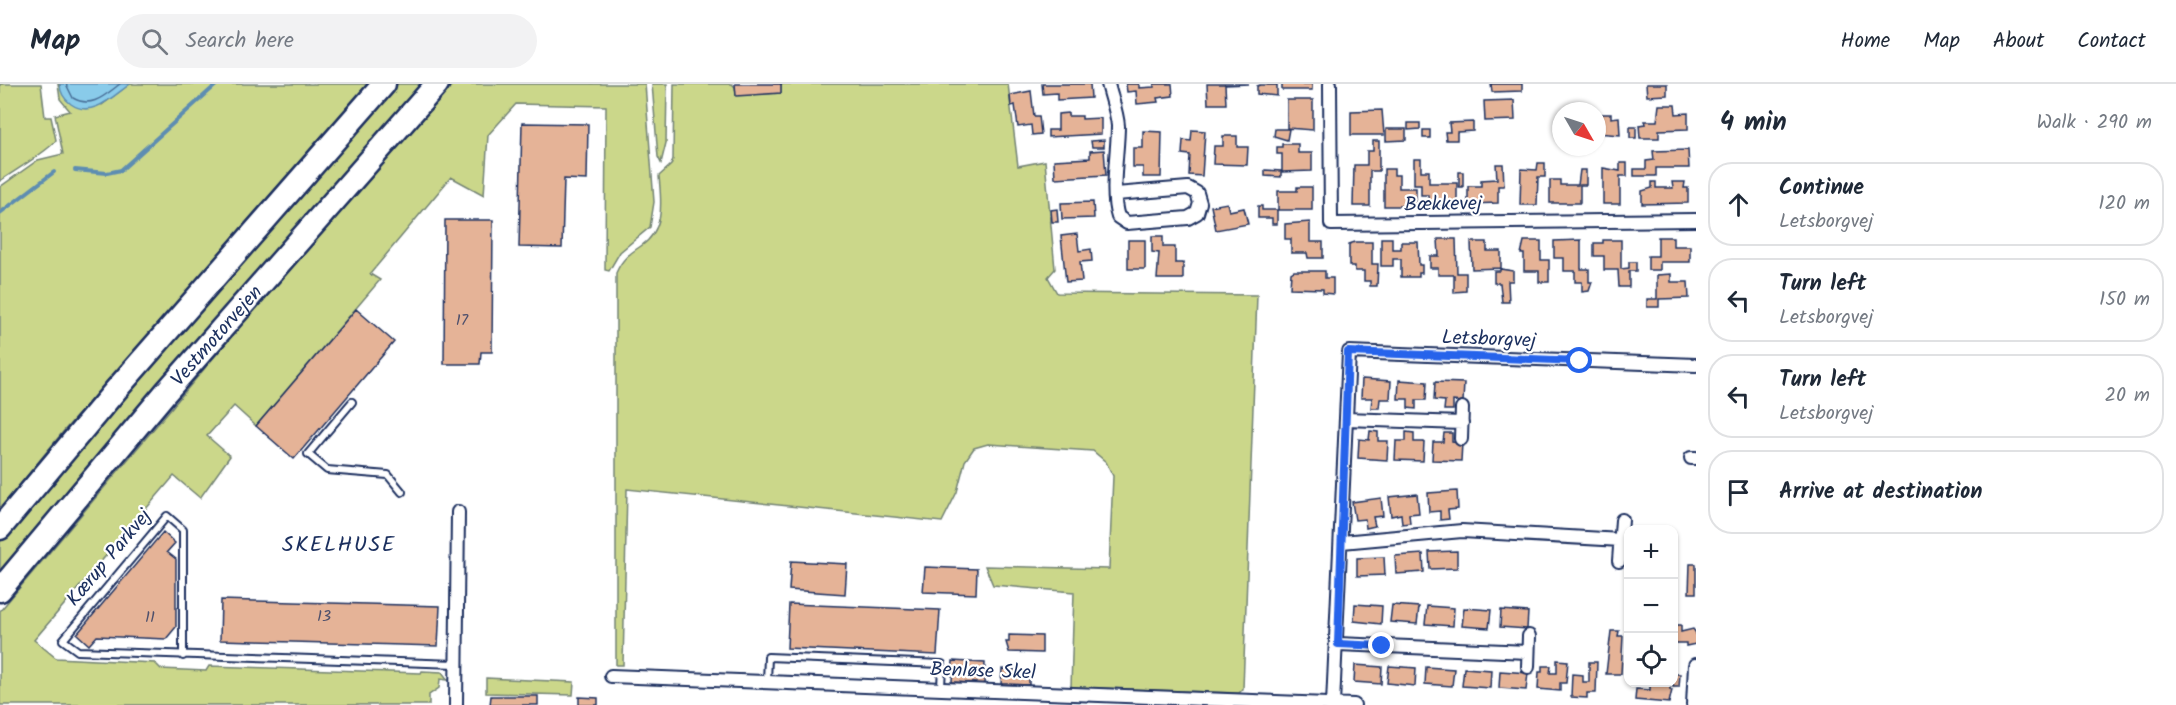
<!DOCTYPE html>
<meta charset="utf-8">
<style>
:root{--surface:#fff;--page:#f2f2f3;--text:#1f2937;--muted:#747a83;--line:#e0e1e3}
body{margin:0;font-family:Kalam,sans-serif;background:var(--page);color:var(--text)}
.controls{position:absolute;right:18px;bottom:18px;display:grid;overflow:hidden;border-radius:12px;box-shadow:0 2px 4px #0004}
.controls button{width:54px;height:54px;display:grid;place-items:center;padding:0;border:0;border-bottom:2px solid var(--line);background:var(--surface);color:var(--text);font:30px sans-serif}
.compass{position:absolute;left:1552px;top:18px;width:54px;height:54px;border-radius:50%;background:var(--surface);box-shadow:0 2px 4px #0004;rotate:129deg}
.stop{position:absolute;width:18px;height:18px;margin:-14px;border:4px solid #2563eb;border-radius:50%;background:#fff}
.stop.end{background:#2563eb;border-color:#fff;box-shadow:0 2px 6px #0008}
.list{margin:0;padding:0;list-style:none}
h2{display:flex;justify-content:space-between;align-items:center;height:78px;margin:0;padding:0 24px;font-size:26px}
h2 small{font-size:20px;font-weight:400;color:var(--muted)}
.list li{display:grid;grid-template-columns:39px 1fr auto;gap:18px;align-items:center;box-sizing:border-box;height:84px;margin:0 12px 12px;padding:0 12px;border:2px solid var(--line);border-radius:24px}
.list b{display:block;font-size:22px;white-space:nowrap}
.list p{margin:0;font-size:20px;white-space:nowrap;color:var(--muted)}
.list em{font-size:20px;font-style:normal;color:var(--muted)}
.icon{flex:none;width:33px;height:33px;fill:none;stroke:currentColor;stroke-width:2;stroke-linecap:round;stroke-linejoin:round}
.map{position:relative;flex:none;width:1696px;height:621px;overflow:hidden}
header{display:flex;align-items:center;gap:36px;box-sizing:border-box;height:84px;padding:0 30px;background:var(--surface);border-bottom:2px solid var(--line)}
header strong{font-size:28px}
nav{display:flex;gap:33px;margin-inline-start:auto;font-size:21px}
.search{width:420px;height:54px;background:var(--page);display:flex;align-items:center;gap:15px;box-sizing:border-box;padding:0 21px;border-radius:33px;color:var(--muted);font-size:22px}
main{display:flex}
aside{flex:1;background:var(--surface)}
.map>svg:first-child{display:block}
.green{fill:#cbd78a;stroke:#738374;stroke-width:1.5}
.water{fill:#89cbea;stroke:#5d8db2;stroke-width:1.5}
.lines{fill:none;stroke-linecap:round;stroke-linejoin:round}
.shore{stroke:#476d96;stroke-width:1.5}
.stream{stroke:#5d8db2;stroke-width:4}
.building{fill:#e5b397;stroke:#1b2f5e;stroke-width:1.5}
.lane-casing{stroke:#1b2f5e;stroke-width:10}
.street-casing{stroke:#1b2f5e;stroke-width:16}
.highway-casing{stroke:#1b2f5e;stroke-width:27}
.lane{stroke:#fff;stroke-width:6}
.street{stroke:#fff;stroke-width:12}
.highway{stroke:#fff;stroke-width:22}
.route{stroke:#2563eb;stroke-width:8}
.labels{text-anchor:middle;stroke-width:4.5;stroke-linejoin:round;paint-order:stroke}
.number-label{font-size:16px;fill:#4e506c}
.street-label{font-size:20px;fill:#1b2f5e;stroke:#fff}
.quarter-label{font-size:22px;letter-spacing:1.5px;fill:#1b2f5e;stroke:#fff}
</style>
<header>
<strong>Map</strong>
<div class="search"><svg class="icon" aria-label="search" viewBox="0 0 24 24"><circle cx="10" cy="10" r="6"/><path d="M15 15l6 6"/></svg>Search here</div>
<nav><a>Home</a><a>Map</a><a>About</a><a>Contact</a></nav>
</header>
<main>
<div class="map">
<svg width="1696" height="621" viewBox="0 0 1696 621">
<rect width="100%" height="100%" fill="#fff"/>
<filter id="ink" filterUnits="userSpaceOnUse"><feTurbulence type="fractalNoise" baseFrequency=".0167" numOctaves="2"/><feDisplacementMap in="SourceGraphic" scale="12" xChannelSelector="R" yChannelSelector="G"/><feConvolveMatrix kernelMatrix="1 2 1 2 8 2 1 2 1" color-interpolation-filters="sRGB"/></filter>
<g filter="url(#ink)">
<path class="green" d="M0,0H41L45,33H51L56,56C52,65 12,88 0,97Z
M58,0L102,21L130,0H367L62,349L0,425V103L38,76L63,70L55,31L70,27L60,15Z
M393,0H423L0,492V457Z
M453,0H645L654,118L650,143L620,168L609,187L605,186L606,22L516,20L488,51L484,111L451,93L370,190L380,196L256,342L234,322L207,352L230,372L200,414L174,392L34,556L56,574L155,579L161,585L206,587L209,582L421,589L422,587L442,588L448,596L440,595L439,604L429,611V621H0V527L248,233Z
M652,0H667L666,59L661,79L658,73Z
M674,0H732L735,3L736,11L781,9V0H1008L1018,82L1045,77L1055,185L1048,193L1057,209L1257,211L1243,605L1239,609L1071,603L1074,508L993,501L985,482L1109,485L1113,392L1106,378L1093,367L988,360L974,364L965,377L957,408L942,438L627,405L623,581H616V189C622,175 629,170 641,162C666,145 661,117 659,92L671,81L673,75Z
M486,594L574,598L573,611L486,609Z"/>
<path class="water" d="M60,0H130C113,12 92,35 71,20C64,15 60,8 60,0Z"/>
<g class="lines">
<path class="shore" d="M66,0L73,14C92,25 105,11 120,0"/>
<path class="stream" d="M75,86L107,89L121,86L217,0
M0,129L54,88"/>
</g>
<path class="building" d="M735,0H783H781V9L736,12Z
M1042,0H1090L1091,14L1057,16V9L1043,10Z
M1126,0H1139V4L1154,3V0H1172L1173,12L1157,14L1158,18L1137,20L1136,7L1127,8Z
M1207,0H1249L1225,1L1226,20H1208Z
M1282,0H1312V6H1282Z
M1491,0H1522V7L1492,8Z
M1646,0H1667V11L1647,12Z
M1260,1H1277V12L1257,10V2Z
M1031,7L1034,32H1039L1041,50L1032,51L1031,41L1018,43L1015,21L1011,22L1010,11Z
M1287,16H1313V46L1287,44Z
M1514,16L1515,36L1485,37L1484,17Z
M1659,21H1675L1676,30L1688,29V45L1659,46V54H1640L1639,41L1646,40L1645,37H1657Z
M1382,26L1384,51H1351V27Z
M1068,29V32H1082V35L1101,34V50L1048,53V46H1058V30Z
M1597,30H1611V34L1619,33L1620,51L1597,49Z
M1473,38V47L1457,48V56H1446L1445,48H1450L1449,39Z
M522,39L588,40L587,96L564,95L562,164L519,163Z
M1408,39H1420V45L1408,46Z
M1630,43H1636V54H1630Z
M1275,45H1289L1287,56L1274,52Z
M1386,45H1406V56L1386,57Z
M1192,46L1205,47L1202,92L1189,91L1190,71L1182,70L1183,56L1191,57Z
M1423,46H1430V54H1423Z
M1143,47L1162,48L1161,93H1143V83H1133V64H1143Z
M1223,52H1237V63H1248L1247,81L1213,80L1214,62H1223Z
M1104,56V63H1092L1091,57Z
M1373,57H1379V87H1370V122H1353L1354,81H1367V67H1373Z
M1282,60H1298V69H1312V87L1282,88V70H1277V63H1282Z
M1104,66L1106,91L1055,94L1054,76L1090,74V67Z
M1688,66L1689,84H1656V92H1634V85H1646V77L1654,76L1653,67Z
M1414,75H1421V87H1429V99H1457V121H1428V111H1421V100H1414Z
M1538,79H1545V93H1538L1537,121H1520L1521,85L1537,86Z
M1620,79H1627V92H1620V120H1603V84L1620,87Z
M1496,80H1503L1504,102H1498V119L1468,120V102H1481V96L1497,95Z
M1384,85H1394V91H1399V104H1416V122H1384Z
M1265,86L1281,87V93L1265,92Z
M1580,86H1586V101H1580V119H1550V96H1560V101H1578Z
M1459,88H1463V103H1459Z
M1652,98H1656V104H1673L1672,98H1685L1684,104H1688V119L1642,120V107L1652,104Z
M1297,103H1312V126H1278V107H1297Z
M1093,118L1094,134L1062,135L1061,119Z
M1227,119L1229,127L1244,124L1248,140L1216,146L1211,122Z
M1258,122H1262V126H1277V140H1272V134H1258Z
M1057,125L1058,138H1052L1051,126Z
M445,136H493L492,268H481L480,280H444Z
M1310,138V158H1323V174H1308L1307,169H1291V155H1285V140Z
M1077,150L1079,167L1091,165L1092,177L1080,178L1082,197L1066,198L1061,152Z
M1152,152H1163V163H1175V179H1183V195H1157L1159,169L1152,168Z
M1658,153H1673V162H1690V178H1660V186H1648V172H1658Z
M1381,154H1392V165H1401V158H1418L1419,181H1422V189H1419V193H1401V175H1393V182H1381Z
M1438,155H1456L1457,189H1466V207L1454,208V191H1438V184H1430V172H1439Z
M1128,156H1145V185H1128Z
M1581,156V185H1589V198H1592L1589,207L1582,208V198H1575V187H1564V174H1554V157Z
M1603,156H1621V185L1629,184V178H1636V187H1629V203H1619L1618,186H1604V172H1594V159H1603Z
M1524,157H1541V176H1549V198H1539V187H1524V170H1521Z
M1355,158H1372V180H1378L1377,202H1370V197H1364V187H1355V182H1349V160Z
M1471,158H1487V167H1501V185L1513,187V197H1508L1509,218H1502L1500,199H1494V187H1500V184L1472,185Z
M1294,187H1325V194H1333V210L1323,209V205L1290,204L1291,189Z
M1671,190V198H1688L1689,214L1659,215V223H1647V215H1657V191Z
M356,225L394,258L294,375L256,342Z
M1362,295L1391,297L1390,315H1380L1379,324H1371L1372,314H1361Z
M1399,296L1427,298L1426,316H1416V325L1408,324V315H1398Z
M1435,298L1464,299L1463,318L1453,317V326H1444L1445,317L1434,316Z
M1370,347L1378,348V357H1388L1387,376L1358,374L1359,355L1369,356Z
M1406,348L1414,349V358H1424L1423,377L1395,376L1396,357H1406Z
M1444,349H1452V358L1462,359L1461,377L1432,376L1433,358H1443Z
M1457,407L1458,425L1448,426L1449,435L1440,436V427L1429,428L1428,409Z
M1417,410L1419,429L1409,430L1410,439L1402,440L1401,430L1391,432L1389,413Z
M1381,414L1383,432L1373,433L1375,442L1366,444L1365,435L1355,436L1352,418Z
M163,448L175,459L167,468L176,475V543L166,555L97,552L89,561L77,550Z
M1457,467V484L1430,485L1429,468Z
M1423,470L1424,488L1396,490L1395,472Z
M1384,473L1385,491L1357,492V474Z
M791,477L847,480L845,510L789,506Z
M1690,480H1696V509H1689Z
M925,483L977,485L976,510L923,508Z
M221,516L440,522L438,562L220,556Z
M789,520L940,526L937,571L787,564Z
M1355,520L1382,522L1381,540L1354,537Z
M1392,521L1419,523L1417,540L1390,538Z
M1427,522L1454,524L1453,542L1425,540Z
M1464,524L1491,526L1489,544L1462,542Z
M1501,526L1528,528L1527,545L1500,543Z
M1674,541H1681V548L1693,545L1696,549V560L1686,562V559H1674Z
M1611,547H1619L1618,552H1623L1621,590H1606Z
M1009,551L1042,552V569L1009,568L1006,558H1009Z
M1557,576L1568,577L1566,599H1560V607L1538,605L1539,588H1542V582H1551L1550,589H1557Z
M953,577L985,579L984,600L952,598Z
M1589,578H1597L1596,609H1587V614L1571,613L1572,590L1583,591V598H1589Z
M1355,581L1382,583L1381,600L1354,598Z
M1389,582L1416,584L1415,602L1387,599Z
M1426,583L1454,585L1452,602L1425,600Z
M1464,584L1491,586L1490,604L1462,602Z
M1002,585L1029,587V601L1001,600Z
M1500,587L1528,589L1526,606L1499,604Z
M1674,590H1680L1679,603H1673Z
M1650,598L1670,602V606H1672L1669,619L1635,616L1636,605L1650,606Z
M491,612H538V621H490Z
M579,613L598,614V621H579Z"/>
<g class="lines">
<g class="lane-casing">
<path id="lane" d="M352,318L308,370L327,386L388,391L402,408
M183,572V446L167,432L63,556L78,567L456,580
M767,597L768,573L942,580L941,604"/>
</g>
<g class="street-casing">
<path id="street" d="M1108,0C1111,13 1117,28 1118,42C1118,68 1110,109 1118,133L1127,139L1188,134L1197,129L1200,119L1197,109L1188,104L1116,110
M1330,0L1331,140L1696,136
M1346,335L1462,339
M1461,355L1462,324
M1691,374H1696
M1342,458L1462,447L1621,456
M1619,477L1622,436
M1338,560L1528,568
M1528,583L1529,552
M611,592L1354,621
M1333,620L1349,268L1696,281
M456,621L458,428
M1693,621L1695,581"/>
</g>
<g class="highway-casing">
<g id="highway">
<path d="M0,444L115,307L384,0"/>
<path id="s1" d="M0,506L166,308L437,0"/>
</g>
</g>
<use href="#lane" class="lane"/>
<use href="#street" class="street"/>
<use href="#highway" class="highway"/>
</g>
</g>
<g class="lines" filter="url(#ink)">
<path class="route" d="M1382,562L1338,560L1348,268L1580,277"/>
</g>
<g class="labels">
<g class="number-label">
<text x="462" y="241">17</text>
<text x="324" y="537">13</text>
<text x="150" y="538">11</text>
</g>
<g class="street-label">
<text transform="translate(1443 119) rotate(-1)" y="7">Bækkevej</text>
<text dy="7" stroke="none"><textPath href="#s1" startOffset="334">Vestmotorvejen</textPath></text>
<text transform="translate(1489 254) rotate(2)" y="7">Letsborgvej</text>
<text transform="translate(108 473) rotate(-50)" y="7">Kærup Parkvej</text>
<text transform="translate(983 586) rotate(2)" y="7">Benløse Skel</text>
</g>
<g class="quarter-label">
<text x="339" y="467">SKELHUSE</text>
</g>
</g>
</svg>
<div class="controls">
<button>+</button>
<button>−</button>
<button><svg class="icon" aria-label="locate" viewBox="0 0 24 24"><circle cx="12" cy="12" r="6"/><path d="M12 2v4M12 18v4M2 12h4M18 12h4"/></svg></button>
</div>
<svg class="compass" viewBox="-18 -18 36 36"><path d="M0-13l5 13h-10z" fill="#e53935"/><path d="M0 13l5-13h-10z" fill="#747a83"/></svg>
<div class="stop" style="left:1580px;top:277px"></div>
<div class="stop end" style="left:1382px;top:562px"></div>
</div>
<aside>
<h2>4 min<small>Walk · 290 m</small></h2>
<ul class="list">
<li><svg class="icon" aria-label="ahead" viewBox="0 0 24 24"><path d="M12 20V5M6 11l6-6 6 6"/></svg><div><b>Continue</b><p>Letsborgvej</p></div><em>120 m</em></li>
<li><svg class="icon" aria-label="left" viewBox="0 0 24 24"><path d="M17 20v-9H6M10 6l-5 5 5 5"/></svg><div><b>Turn left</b><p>Letsborgvej</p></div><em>150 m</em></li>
<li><svg class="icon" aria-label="left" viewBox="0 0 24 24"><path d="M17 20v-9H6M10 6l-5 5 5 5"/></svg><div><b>Turn left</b><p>Letsborgvej</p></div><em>20 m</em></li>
<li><svg class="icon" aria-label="arrive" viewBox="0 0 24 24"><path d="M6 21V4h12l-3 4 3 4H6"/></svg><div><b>Arrive at destination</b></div></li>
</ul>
</aside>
</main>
